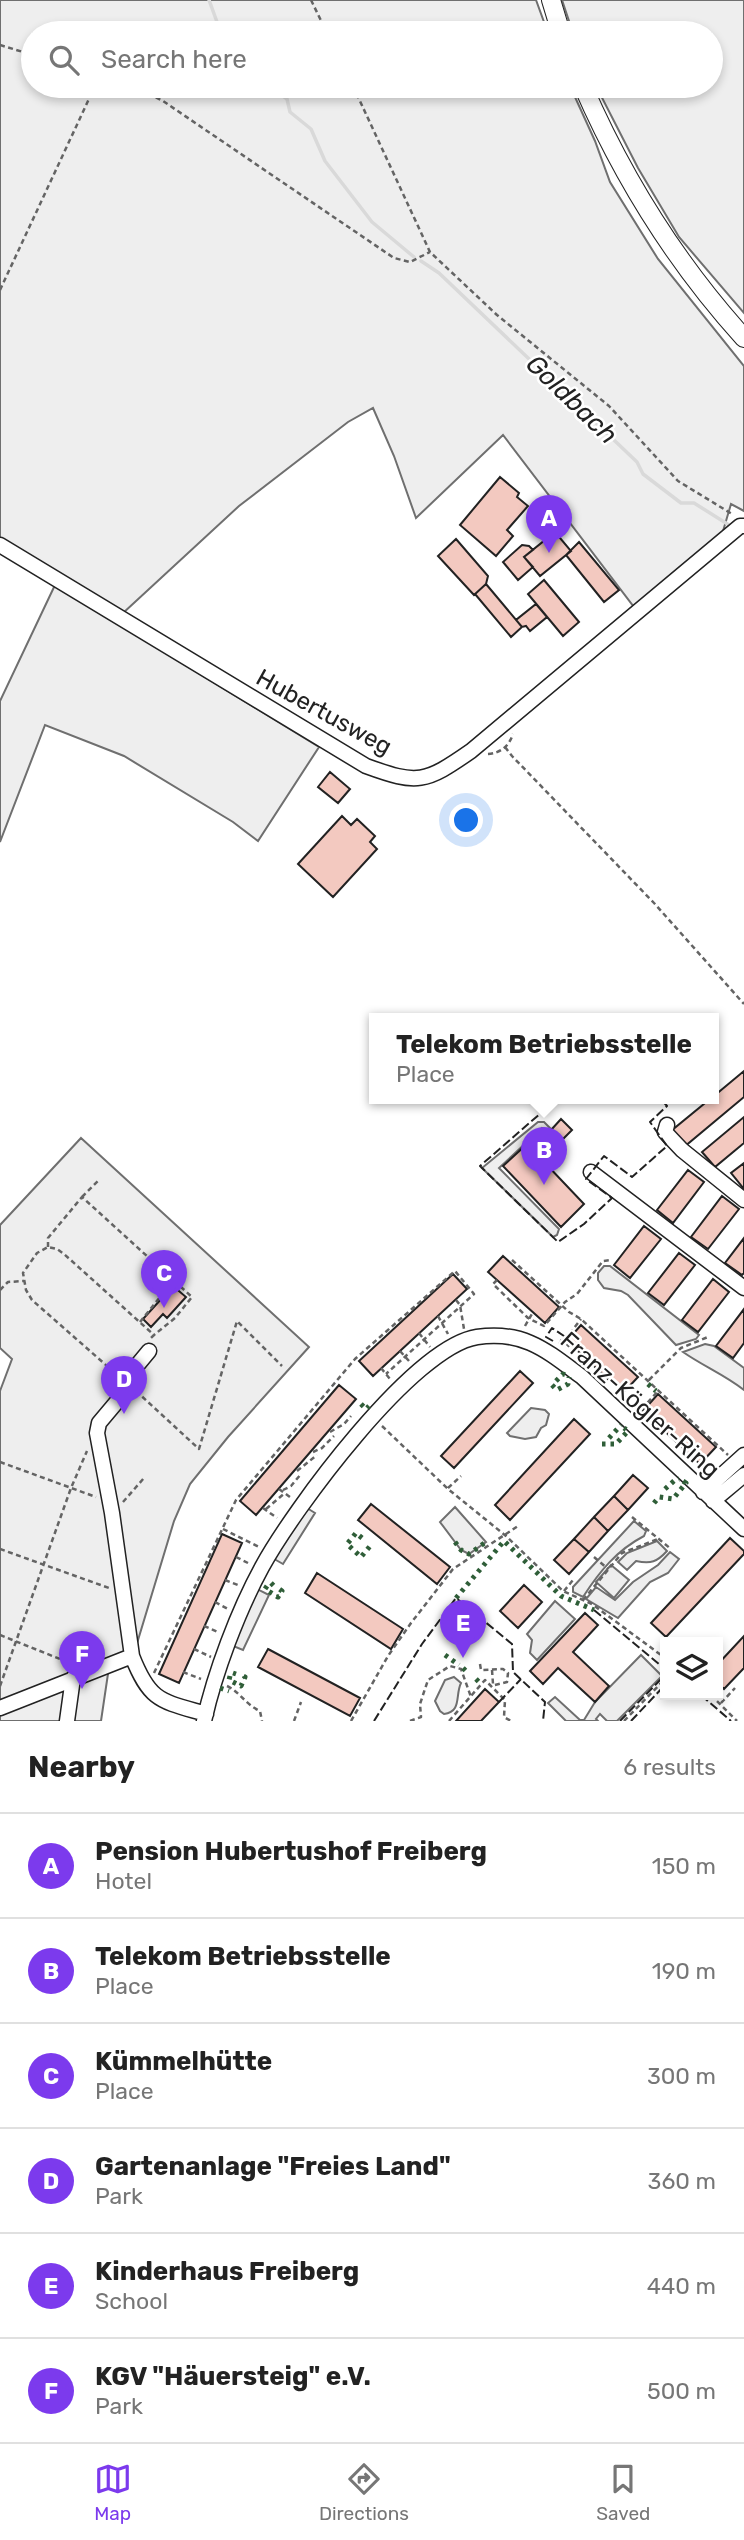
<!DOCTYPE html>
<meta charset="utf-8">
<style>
:root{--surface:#fff;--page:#f6f6f6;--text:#222;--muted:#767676;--line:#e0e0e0;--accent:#7c3aed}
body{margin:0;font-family:Rubik,sans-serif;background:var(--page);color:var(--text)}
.controls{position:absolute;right:21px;bottom:21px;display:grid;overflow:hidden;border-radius:0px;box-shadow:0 4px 10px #0003}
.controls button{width:63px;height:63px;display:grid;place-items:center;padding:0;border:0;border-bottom:2px solid var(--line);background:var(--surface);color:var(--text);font:35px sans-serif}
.you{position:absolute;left:467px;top:821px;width:24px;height:24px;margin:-18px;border:5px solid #fff;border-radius:50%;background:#1a73e8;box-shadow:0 0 0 10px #1a73e833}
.badge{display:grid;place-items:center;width:46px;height:46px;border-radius:50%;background:var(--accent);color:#fff;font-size:23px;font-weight:700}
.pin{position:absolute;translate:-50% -58px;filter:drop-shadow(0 2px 4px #0008)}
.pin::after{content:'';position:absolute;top:37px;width:24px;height:21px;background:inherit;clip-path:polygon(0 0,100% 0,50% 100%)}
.popup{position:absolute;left:369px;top:1013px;width:350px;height:91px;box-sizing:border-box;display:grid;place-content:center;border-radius:0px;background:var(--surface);filter:drop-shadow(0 2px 5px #0005);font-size:23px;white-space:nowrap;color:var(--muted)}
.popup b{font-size:26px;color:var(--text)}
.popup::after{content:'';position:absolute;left:50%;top:100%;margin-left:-14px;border:14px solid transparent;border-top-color:var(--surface)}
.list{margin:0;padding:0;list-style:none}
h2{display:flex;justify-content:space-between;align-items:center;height:91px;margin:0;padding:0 28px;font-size:30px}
h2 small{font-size:23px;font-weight:400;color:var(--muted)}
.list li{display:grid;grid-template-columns:46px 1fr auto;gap:21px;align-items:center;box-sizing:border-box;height:105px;padding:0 28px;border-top:2px solid var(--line)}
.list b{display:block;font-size:26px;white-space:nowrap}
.list p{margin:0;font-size:23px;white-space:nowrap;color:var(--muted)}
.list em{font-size:23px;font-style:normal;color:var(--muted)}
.icon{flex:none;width:38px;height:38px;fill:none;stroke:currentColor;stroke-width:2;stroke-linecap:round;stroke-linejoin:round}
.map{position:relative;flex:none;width:744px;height:1721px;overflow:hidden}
.search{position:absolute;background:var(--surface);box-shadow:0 4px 10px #0003;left:21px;right:21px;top:21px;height:77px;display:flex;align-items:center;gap:18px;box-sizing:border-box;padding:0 24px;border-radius:38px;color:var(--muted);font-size:26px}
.sheet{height:721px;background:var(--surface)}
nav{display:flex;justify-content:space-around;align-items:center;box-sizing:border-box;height:98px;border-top:2px solid var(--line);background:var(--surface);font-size:19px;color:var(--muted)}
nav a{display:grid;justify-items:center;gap:4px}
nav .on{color:var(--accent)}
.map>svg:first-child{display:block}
.green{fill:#eee;stroke:#6f6f6f;stroke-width:2}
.parking{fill:#ededed;stroke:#6f6f6f;stroke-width:2}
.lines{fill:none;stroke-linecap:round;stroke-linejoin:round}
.stream{stroke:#d9d9d9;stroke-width:3.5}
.building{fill:#f3c9c0;stroke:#222;stroke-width:2}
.minor-casing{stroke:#222;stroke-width:17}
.major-casing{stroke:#222;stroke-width:20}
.path{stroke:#646464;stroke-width:2.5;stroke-dasharray:5 3.5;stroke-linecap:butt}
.minor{stroke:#fff;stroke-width:14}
.major{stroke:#fff;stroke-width:18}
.hedge{stroke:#2f5e38;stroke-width:5;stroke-dasharray:3.5 5;stroke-linecap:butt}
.fence{stroke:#222;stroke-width:2;stroke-dasharray:9 3.5;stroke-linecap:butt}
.labels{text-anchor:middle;stroke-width:5;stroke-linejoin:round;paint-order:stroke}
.street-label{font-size:24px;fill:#222;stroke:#fff}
.water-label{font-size:26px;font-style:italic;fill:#222;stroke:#fff}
</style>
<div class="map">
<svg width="744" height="1721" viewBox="0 0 744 1721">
<rect width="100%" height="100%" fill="#fff"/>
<path class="green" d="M0,0H536L548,33H33V86H570L595,141L610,182L658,259L744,366V511L731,504L721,538L634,607L503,435L416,518L394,456L373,408L348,422L239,506L122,614L0,537Z
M562,0H744V313L679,237L638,168L596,86H711V33H573Z
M55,585L319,747L258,841L233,822L124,756L45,725L0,842V701Z
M538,1122H544L550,1128L547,1131L542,1128L499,1168L559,1229L557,1235L553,1237L482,1168Z
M81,1138L309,1347L228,1437L190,1484L174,1521L135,1650L0,1704V1391L12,1359L0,1348V1225Z
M604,1266H610L699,1335L696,1339L676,1345L628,1295L621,1291L604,1288L598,1280V1273Z
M705,1344L714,1346L744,1368V1390C725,1375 703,1366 683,1352Z
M531,1408L545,1410L549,1414L546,1425L541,1428L536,1437L525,1439L510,1436L507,1433Z
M455,1507L486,1542L469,1554L461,1550L440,1522Z
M634,1521L646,1531L644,1536C617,1550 599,1572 583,1597L573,1592V1587Z
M657,1541L667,1551C657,1562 651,1564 636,1561L627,1570L618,1562L627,1553Z
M670,1552L679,1559L668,1573L650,1582L618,1618L586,1599L596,1587L615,1600L633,1582L658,1565Z
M611,1565L629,1580L614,1598L596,1582Z
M109,1667L101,1721H0V1713Z
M454,1677L461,1683C455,1695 462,1712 444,1714L440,1711L435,1701L445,1680Z"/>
<path class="parking" d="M302,1505L315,1513L283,1564L269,1556Z
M253,1587L269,1595L243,1650L228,1644Z
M555,1601L575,1619L537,1660L530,1653L532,1640L527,1634Z
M641,1655L662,1676L617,1721H607L600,1714L596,1719L598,1721H566L548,1703L555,1697L580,1720H584L595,1702Z"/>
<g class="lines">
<path class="stream" d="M209,0L221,33
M270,86L287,99L290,112L311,129L325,161L372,222L414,257
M421,261L439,273L637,462L643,474L681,503H694L729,525"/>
</g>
<path class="building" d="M500,477L519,493L517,497L528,506L507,530L513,536L496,556L460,525Z
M555,532L571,551L540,576L524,557Z
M456,539L488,576L486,584L474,595L438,556Z
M579,542L619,590L604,602L566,555Z
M522,545L529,546L533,550L524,557L533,567L518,580L503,562Z
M544,580L579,622L563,636L528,594Z
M486,584L522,627L511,637L475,594Z
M536,604L547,617L530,631L526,626L522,627L516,620Z
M330,772L350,789L338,803L318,787Z
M342,816L351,825L357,819L375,836L370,842L377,849L333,897L298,864Z
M744,1071V1097L684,1147L671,1131L710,1099H714V1096Z
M744,1117V1143L715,1167L702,1152Z
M561,1119L572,1130L562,1140L551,1130Z
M527,1144L584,1204L561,1227L503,1166Z
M744,1163V1189L731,1173Z
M688,1170L704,1182L673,1223L657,1210Z
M722,1196L739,1209L708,1249L691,1237Z
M644,1226L661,1239L630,1278L614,1265Z
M744,1238V1273L742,1275L725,1263Z
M679,1253L695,1265L664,1305L648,1293Z
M503,1256L559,1307L545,1323L488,1272Z
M453,1274L467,1289L373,1376L359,1361Z
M713,1279L729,1292L698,1332L682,1320Z
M173,1286L186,1297L167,1318L163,1314L151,1327L143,1319Z
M744,1309V1343L733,1358L716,1346Z
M581,1325L638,1377L623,1393L567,1341Z
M520,1371L533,1383L454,1468L441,1456Z
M339,1385L356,1399L256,1515L240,1501Z
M658,1394L716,1447L700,1464L643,1411Z
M574,1419L590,1434L510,1520L495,1505Z
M633,1475L648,1488L628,1510L614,1496Z
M614,1496L628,1510L608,1531L594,1517Z
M371,1504L450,1567L437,1584L358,1520Z
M594,1517L608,1531L589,1552L574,1539Z
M222,1534L242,1543L179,1683L159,1674Z
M730,1538L744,1551V1554L666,1637L651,1623Z
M574,1539L589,1552L569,1574L554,1560Z
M317,1573L403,1629L391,1649L305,1593Z
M524,1585L542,1602L518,1628L500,1611Z
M585,1613L598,1625L573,1652L609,1686L595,1702L558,1668L543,1684L530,1671Z
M744,1636V1668L724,1689L718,1683V1664Z
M268,1649L360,1698L350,1716L258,1667Z
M485,1689L499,1702L481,1721H456Z"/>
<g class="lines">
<g class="minor-casing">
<path id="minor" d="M0,545L366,766C418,785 425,783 471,751L740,526H744
M667,1125L665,1132L682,1150L744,1200
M591,1172L744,1288
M149,1351L125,1380L120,1398L99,1423L97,1433L112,1513L132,1656C150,1702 161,1701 206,1714
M703,1492L744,1455
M713,1501L744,1475
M0,1708L132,1656
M67,1721L73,1678
M204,1721C215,1672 238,1611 262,1567C293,1510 413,1347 477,1337C524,1330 547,1351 582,1377L744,1529"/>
</g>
<g class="major-casing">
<path id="major" d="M551,0L561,33
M583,86C623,178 677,264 744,338"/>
</g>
<path class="path" d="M311,0L327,33
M0,45L33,55
M133,86L163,101L394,258L410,262L430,252
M353,86L430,252L497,315L609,406L678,481L732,514
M0,290L95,86
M505,747L512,756L654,903L744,1004
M488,754C501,753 509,746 513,734
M82,1197L100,1179
M48,1247V1238L82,1197L192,1297L175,1318L154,1335
M512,1260L569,1312L581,1319L728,1455
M497,1280L493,1284L528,1318L544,1326L565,1302L577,1294L603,1261L611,1260
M0,1290L8,1282L24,1281
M456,1300L460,1305L464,1329
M438,1316L448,1334
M140,1322L173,1281
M525,1326L533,1312
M419,1333L430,1347
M400,1351L409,1361
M575,1353L564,1341L581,1319
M381,1368L390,1379
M115,1373L32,1300L26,1290L23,1273L37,1253L48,1247L57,1249L64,1254L154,1335L151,1338
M649,1380L681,1348L708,1337
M136,1391L199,1449L237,1321L282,1366
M650,1421L640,1411L659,1390
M382,1426L448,1489L506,1536L563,1591L592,1604L665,1658
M330,1432L344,1424L351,1416
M313,1452L322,1448L334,1436
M0,1462L96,1497
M297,1471L317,1455
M448,1488L461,1476
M279,1489L290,1497
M283,1490L291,1486L301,1474
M123,1502L144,1478
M263,1508L277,1518
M266,1509L285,1493
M632,1517L671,1549
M223,1529L261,1548
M0,1549L109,1588
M236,1557L248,1563
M594,1557L608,1569
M225,1580L238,1585
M564,1591L573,1580
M583,1600L622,1553L658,1539
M215,1602L228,1609
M204,1626L218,1632
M0,1635L75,1665
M194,1649L211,1657
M480,1664L481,1670L503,1669L508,1673L507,1682L491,1686
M492,1670L493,1684
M183,1672L201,1679
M154,1673L236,1500L355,1359L455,1271L474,1294L386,1374
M0,1686L71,1488L87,1451
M227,1686C240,1692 245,1704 260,1711L262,1721
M711,1695L737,1721
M721,1703L735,1688
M294,1721L301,1702
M351,1721L388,1656L411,1623L453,1569L518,1526
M410,1721L421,1717L420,1704L428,1680L450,1666L461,1669L471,1697
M449,1721L485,1680L505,1700L504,1717L511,1721
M624,1721L665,1679"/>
<use href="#minor" class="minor"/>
<use href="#major" class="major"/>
<path class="hedge" d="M556,1381L563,1374L566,1375
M648,1384L656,1391
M552,1385L557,1390L568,1384L569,1377
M361,1404L366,1409L369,1406
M609,1438L621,1425
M602,1444H616L628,1431L624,1428
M665,1489L675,1480L679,1479
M654,1503L659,1497L673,1499L686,1483L683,1481
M362,1538L356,1533L347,1544L361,1557L371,1545
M455,1542L461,1550L469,1554L486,1542
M271,1583L274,1586
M267,1586L265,1589L278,1597L282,1591L278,1588
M456,1598L504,1541L561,1596L594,1610
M445,1655L459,1665
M463,1668L469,1674
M233,1673L236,1674
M230,1676L229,1680L241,1686L245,1677L241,1675
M476,1679L480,1683
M220,1688L229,1691"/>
<path class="fence" d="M557,1099L480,1166L558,1242L584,1224L612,1198L586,1179L604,1156L632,1177L667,1146L650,1122L667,1106L661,1099
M553,1341L546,1337L552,1328L564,1336L559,1344
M594,1610L665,1669
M701,1695L731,1721
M499,1702L521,1679
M374,1721L422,1644L456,1598L512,1644L513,1672L545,1702L543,1721
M620,1721L665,1675
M631,1721L665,1685"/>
</g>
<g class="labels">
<g class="street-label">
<text transform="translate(324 712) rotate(29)" y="8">Hubertusweg</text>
<text transform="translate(640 1405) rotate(42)" y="8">Franz-Kögler-Ring</text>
</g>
<g class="water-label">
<text transform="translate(572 399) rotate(44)" y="9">Goldbach</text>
</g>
</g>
</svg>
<div class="controls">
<button><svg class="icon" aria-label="layers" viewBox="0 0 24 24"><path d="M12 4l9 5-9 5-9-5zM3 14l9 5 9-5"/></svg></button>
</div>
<div class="you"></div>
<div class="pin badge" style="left:549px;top:553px">A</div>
<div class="pin badge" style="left:544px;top:1185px">B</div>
<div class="popup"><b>Telekom Betriebsstelle</b>Place</div>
<div class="pin badge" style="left:164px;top:1308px">C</div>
<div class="pin badge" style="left:124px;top:1414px">D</div>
<div class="pin badge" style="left:463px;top:1658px">E</div>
<div class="pin badge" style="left:82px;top:1689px">F</div>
<div class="search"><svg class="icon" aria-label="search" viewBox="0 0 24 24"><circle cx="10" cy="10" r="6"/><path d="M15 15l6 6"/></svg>Search here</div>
</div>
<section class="sheet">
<h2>Nearby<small>6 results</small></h2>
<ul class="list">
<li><span class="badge">A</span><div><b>Pension Hubertushof Freiberg</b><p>Hotel</p></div><em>150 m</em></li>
<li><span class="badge">B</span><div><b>Telekom Betriebsstelle</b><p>Place</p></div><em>190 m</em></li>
<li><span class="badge">C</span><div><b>Kümmelhütte</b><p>Place</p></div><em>300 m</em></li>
<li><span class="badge">D</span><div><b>Gartenanlage &quot;Freies Land&quot;</b><p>Park</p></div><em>360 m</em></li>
<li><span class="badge">E</span><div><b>Kinderhaus Freiberg</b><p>School</p></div><em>440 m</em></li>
<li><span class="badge">F</span><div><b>KGV &quot;Häuersteig&quot; e.V.</b><p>Park</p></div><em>500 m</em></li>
</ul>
</section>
<nav>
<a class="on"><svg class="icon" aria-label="map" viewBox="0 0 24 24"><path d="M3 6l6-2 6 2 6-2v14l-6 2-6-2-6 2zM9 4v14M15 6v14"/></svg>Map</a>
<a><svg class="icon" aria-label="directions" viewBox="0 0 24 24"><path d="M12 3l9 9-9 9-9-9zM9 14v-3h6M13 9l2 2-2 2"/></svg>Directions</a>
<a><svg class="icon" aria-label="saved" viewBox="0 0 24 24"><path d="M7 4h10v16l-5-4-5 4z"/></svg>Saved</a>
</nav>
